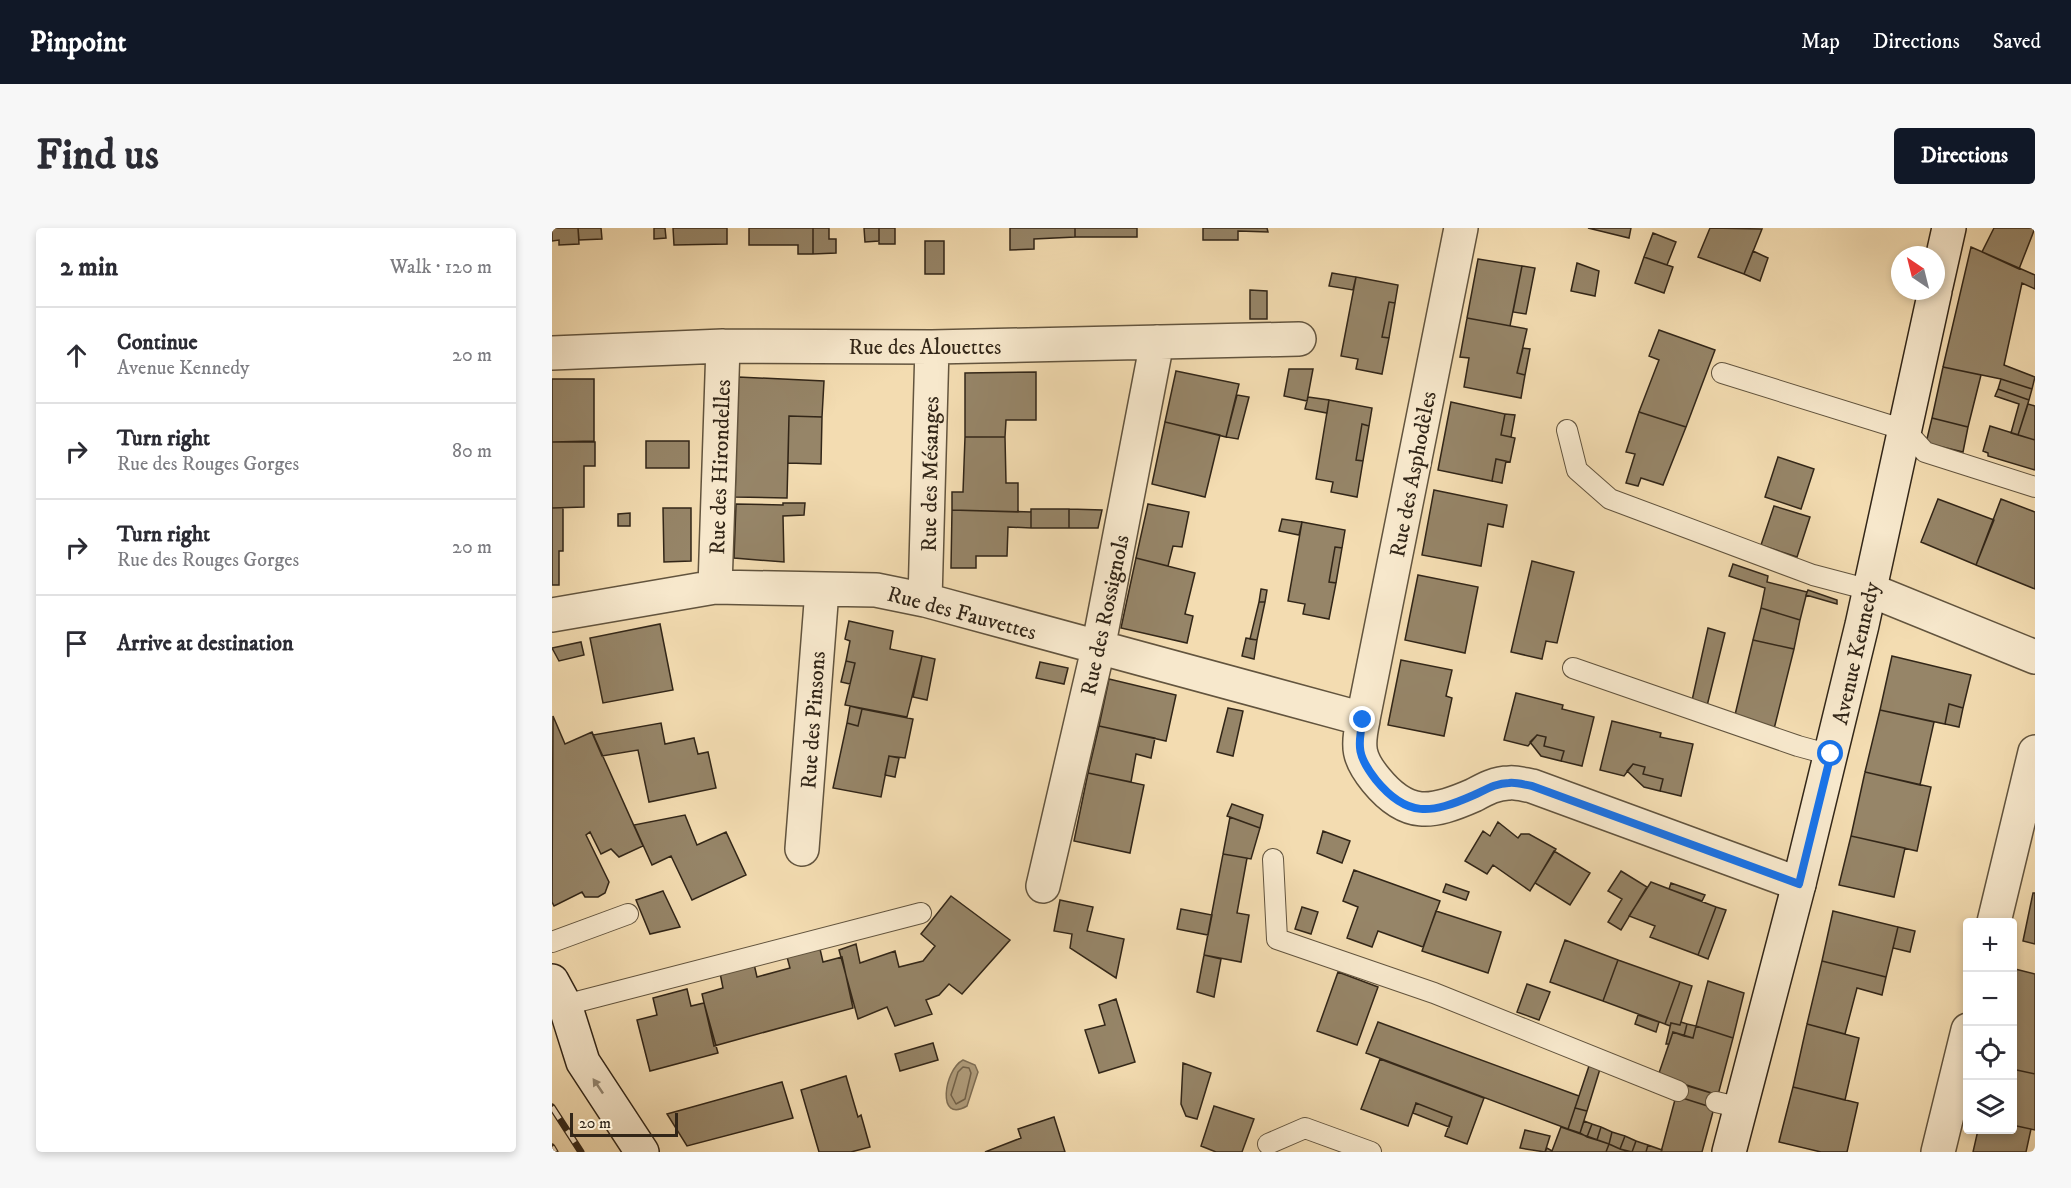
<!DOCTYPE html>
<meta charset="utf-8">
<style>
:root{--surface:#fff;--page:#f7f7f7;--text:#2b2b33;--muted:#7c7c81;--line:#e1e1e2;--accent:#111827}
body{margin:0;font-family:"IM FELL DW Pica",serif;background:var(--page);color:var(--text)}
.controls{position:absolute;right:18px;bottom:18px;display:grid;overflow:hidden;border-radius:6px;box-shadow:0 3px 9px #0003}
.controls button{width:54px;height:54px;display:grid;place-items:center;padding:0;border:0;border-bottom:2px solid var(--line);background:var(--surface);color:var(--text);font:30px sans-serif}
.compass{position:absolute;left:1339px;top:18px;width:54px;height:54px;border-radius:50%;background:var(--surface);box-shadow:0 3px 9px #0003;rotate:325deg}
.scale{position:absolute;left:18px;bottom:15px;width:108px;box-sizing:border-box;padding-left:6px;border:3px solid #322618;border-top:0;font-size:16px;line-height:21px;white-space:nowrap;color:#322618;-webkit-text-stroke:4px #f7e8cc;paint-order:stroke}
.stop{position:absolute;width:18px;height:18px;margin:-14px;border:4px solid #1a73e8;border-radius:50%;background:#fff}
.stop.end{background:#1a73e8;border-color:#fff;box-shadow:0 2px 6px #0008}
.list{margin:0;padding:0;list-style:none}
h2{display:flex;justify-content:space-between;align-items:center;height:78px;margin:0;padding:0 24px;font-size:26px}
h2 small{font-size:20px;font-weight:400;color:var(--muted)}
.list li{display:grid;grid-template-columns:39px 1fr auto;gap:18px;align-items:center;box-sizing:border-box;height:96px;padding:0 24px;border-top:2px solid var(--line)}
.list b{display:block;font-size:22px;white-space:nowrap}
.list p{margin:0;font-size:20px;white-space:nowrap;color:var(--muted)}
.list em{font-size:20px;font-style:normal;color:var(--muted)}
.icon{flex:none;width:33px;height:33px;fill:none;stroke:currentColor;stroke-width:2;stroke-linecap:round;stroke-linejoin:round}
.map{position:relative;flex:none;width:1483px;height:924px;overflow:hidden;border-radius:6px}
header{display:flex;align-items:center;gap:36px;box-sizing:border-box;height:84px;padding:0 30px;background:var(--accent);color:#fff}
header strong{font-size:28px}
nav{display:flex;gap:33px;margin-inline-start:auto;font-size:21px}
.intro{display:flex;align-items:center;justify-content:space-between;box-sizing:border-box;height:144px;padding:0 36px}
h1{margin:0;font-size:42px}
.button{padding:15px 27px;border-radius:6px;background:var(--accent);color:#fff;font-size:21px;font-weight:700}
main{display:flex;gap:36px;padding:0 36px}
aside{flex:1;background:var(--surface);border-radius:6px;box-shadow:0 3px 9px #0003}
.map>svg:first-child{display:block}
.water{fill:#b19e7d;stroke:#7e6e55;stroke-width:1.5}
.lines{fill:none;stroke-linecap:round;stroke-linejoin:round}
.shore{stroke:#72624a;stroke-width:1.5}
.building{fill:#968568;stroke:#322618;stroke-width:1.5}
.lane-casing{stroke:#62543e;stroke-width:22}
.street-casing{stroke:#62543e;stroke-width:36}
.secondary-casing{stroke:#322618;stroke-width:36}
.lane{stroke:#f7e8cc;stroke-width:20}
.street{stroke:#f7e8cc;stroke-width:33}
.secondary{stroke:#f7e8cc;stroke-width:33}
.rail-casing{stroke:#322618;stroke-width:7}
.rail{stroke:#f7e8cc;stroke-width:4.5;stroke-dasharray:14;stroke-linecap:butt}
.oneway{fill:#948772}
.route{stroke:#1a73e8;stroke-width:8}
.labels{text-anchor:middle;stroke-width:4.5;stroke-linejoin:round;paint-order:stroke}
.street-label{font-size:22px;fill:#322618;stroke:#f7e8cc}
</style>
<header>
<strong>Pinpoint</strong>
<nav><a>Map</a><a>Directions</a><a>Saved</a></nav>
</header>
<div class="intro"><h1>Find us</h1><a class="button">Directions</a></div>
<main>
<aside>
<h2>2 min<small>Walk · 120 m</small></h2>
<ul class="list">
<li><svg class="icon" aria-label="ahead" viewBox="0 0 24 24"><path d="M12 20V5M6 11l6-6 6 6"/></svg><div><b>Continue</b><p>Avenue Kennedy</p></div><em>20 m</em></li>
<li><svg class="icon" aria-label="right" viewBox="0 0 24 24"><path d="M7 20v-9h11M14 6l5 5-5 5"/></svg><div><b>Turn right</b><p>Rue des Rouges Gorges</p></div><em>80 m</em></li>
<li><svg class="icon" aria-label="right" viewBox="0 0 24 24"><path d="M7 20v-9h11M14 6l5 5-5 5"/></svg><div><b>Turn right</b><p>Rue des Rouges Gorges</p></div><em>20 m</em></li>
<li><svg class="icon" aria-label="arrive" viewBox="0 0 24 24"><path d="M6 21V4h12l-3 4 3 4H6"/></svg><div><b>Arrive at destination</b></div></li>
</ul>
</aside>
<div class="map">
<svg width="1483" height="924" viewBox="0 0 1483 924">
<rect width="100%" height="100%" fill="#f3dcb1"/>
<filter id="stains"><feTurbulence type="fractalNoise" baseFrequency=".00333" numOctaves="4"/><feColorMatrix values="0 0 0 0 .2 0 0 0 0 .09 0 0 0 0 .02 0 0 0 .5 -.17"/></filter>
<radialGradient id="worn" r=".72"><stop offset=".6" stop-color="#630" stop-opacity="0"/><stop offset="1" stop-color="#630" stop-opacity=".3"/></radialGradient>
<path class="water" d="M411,832L423,837L426,844L415,878C384,896 392,842 411,832Z"/>
<g class="lines">
<path class="shore" d="M411,839L417,840L419,845L413,871L404,876L399,867L406,844Z"/>
</g>
<path class="building" d="M0,0H26L27,16L7,17V12L0,13Z
M26,0H49L50,11L27,12Z
M102,0H113L114,10L102,11Z
M121,0H175V16L122,17Z
M197,0H261V26H246V17H197Z
M261,0H277V11H284V25L261,26Z
M312,0H327V13L313,14Z
M327,0H343V16H327Z
M458,0H523V9L482,11V21L458,22Z
M523,0H585V9H523Z
M651,0H715L716,4L686,3V12H651Z
M1036,0H1079L1077,10Z
M1158,0L1210,1L1192,46L1146,29Z
M1442,0H1483L1467,41L1430,24Z
M1101,5L1124,14L1115,37L1092,29Z
M373,13H392V46H373Z
M1419,19L1483,47V61L1470,55L1452,137L1483,149L1480,161L1449,151L1391,139Z
M1201,23L1216,30L1208,53L1192,46Z
M1092,29L1121,39L1112,65L1083,55Z
M926,31L970,38L958,98L915,90Z
M1025,35L1047,43L1043,68L1019,63Z
M970,38L983,40L974,86L961,84Z
M780,45L804,49L801,62L777,58Z
M804,49L846,57L843,75L837,74L830,109L837,110L830,146L804,141L806,131L789,128Z
M698,62L715,63V91H698Z
M837,74L843,75L837,110L830,109Z
M915,90L975,101L965,145L973,147L969,170L912,159L917,130L908,129Z
M1107,102L1163,122L1134,199L1087,184L1107,132L1097,128Z
M971,120L978,121L973,147L965,145Z
M1391,139L1429,147L1416,199L1380,190Z
M737,141H761L755,173L732,168Z
M624,143L687,156L674,209L613,194Z
M484,144V192H454L453,209H413V145Z
M186,149L272,153L270,189L237,188L235,270L183,269Z
M0,151H42V213L0,214Z
M1449,151L1480,161L1477,172L1446,161Z
M1446,161L1477,172L1466,207L1459,205L1467,176L1443,168Z
M685,167L697,169L686,211L674,209Z
M756,169L777,172L775,185L753,181Z
M777,172L820,180L817,198L810,196L804,232L811,233L805,269L779,264L781,254L764,251Z
M899,174L953,186L949,207L963,210L958,234L944,231L940,253L886,242Z
M1476,176L1483,178V212L1466,207Z
M1087,184L1134,199L1111,257L1089,250L1086,258L1074,255L1083,226L1074,224Z
M953,186L963,187L959,209L949,207Z
M237,188L270,189L269,236L236,235Z
M1380,190L1416,199L1411,224L1374,215Z
M613,194L668,207L653,269L600,256Z
M810,196L817,198L811,233L804,232Z
M1438,198L1483,212V242L1436,228V225L1431,223Z
M413,209H453L454,255H466V284L400,282V264H411Z
M94,213H137V240H94Z
M0,214H43V238H32V279L0,280Z
M1226,229L1262,241L1249,281L1213,269Z
M944,231L954,233L950,255L940,253Z
M882,262L955,277L951,299L936,296L929,338L870,327Z
M1386,271L1442,292L1424,337L1369,314Z
M1449,271L1483,284V361L1424,337Z
M231,275H253L252,287L231,288L232,334L182,330L184,276L231,277Z
M596,276L637,284L630,319L621,318L616,338L584,330Z
M1222,278L1258,289L1245,329L1209,317Z
M0,280H11V323H7V357H0Z
M111,280H139V333L112,334Z
M479,281H517V300H479Z
M517,281L550,282L546,300H517Z
M400,282L479,284V300L456,299L455,328H424V340H399Z
M78,285V298H66V286Z
M730,291L750,294L747,307L727,303Z
M750,294L793,302L790,320L783,319L777,354L784,355L777,391L751,386L753,376L736,373Z
M783,319L790,320L784,355L777,354Z
M584,330L643,345L633,386L641,388L635,415L569,400Z
M980,333L1022,344L1005,415L994,413L990,431L959,424Z
M1181,336L1216,348L1215,354L1255,364L1248,392L1209,380L1213,360L1177,348Z
M866,347L926,359L913,425L853,412Z
M709,361L715,362L713,374H707Z
M1256,362L1285,372V376L1254,367Z
M707,374H713L705,412L698,411Z
M1209,380L1248,392L1242,421L1201,412Z
M297,393L341,403L338,421L370,428L355,489L293,477L303,435L294,433L298,413L293,411Z
M108,396L121,462L51,475L38,410Z
M1156,400L1173,405L1154,482L1139,477Z
M694,410L705,412L702,431L690,428Z
M1201,412L1242,421L1222,501L1182,491Z
M29,414L32,427L7,433L0,420Z
M370,428L383,431L375,472L361,469Z
M1340,428L1419,447L1411,480L1397,476L1393,496L1328,482Z
M849,432L900,442L894,468L900,470L892,508L836,497Z
M294,433L303,435L298,456L289,454Z
M488,434L516,440L512,456L484,450Z
M557,451L624,467L614,513L547,498Z
M964,465L1011,477L1010,481L1042,489L1030,538L1009,533L1012,523L992,518L994,509L985,507L976,518L952,512Z
M1397,476L1411,480L1407,499L1393,496Z
M298,478L310,481L306,498L295,495Z
M676,480L691,483L681,528L665,524Z
M310,481L361,491L353,530L337,528L329,569L281,560L295,495L306,498Z
M1328,482L1382,494L1368,557L1313,544Z
M1,488L13,516L40,504L91,618L67,629L59,621L49,626L38,604L34,607L57,654L53,665L46,669H33L30,664L2,678L0,674Z
M1060,493L1109,505L1108,509L1141,516L1129,568L1108,563L1111,551L1091,546L1093,539L1081,536L1072,548L1048,542Z
M109,495L113,516L142,510L146,526L156,524L164,560L97,574L86,522L50,528L41,507Z
M547,498L603,510L599,530L584,526L579,554L536,545Z
M985,507L994,509L992,518L1012,523L1009,533L989,528L978,514Z
M337,528L347,530L343,549L333,547Z
M1081,536L1093,539L1091,546L1111,551L1108,563L1092,559L1075,543Z
M1313,544L1379,559L1365,623L1299,608Z
M536,545L592,557L578,625L522,613Z
M680,576L711,587L708,600L675,588Z
M133,587L145,617L174,604L194,647L140,672L119,628L100,637L82,597Z
M678,589L708,600L699,631L671,626Z
M946,594L966,610L969,606H977L1004,621L978,663L941,637L935,646L913,633L931,603L938,608Z
M771,603L798,613L790,635L765,625Z
M1299,608L1353,620L1342,669L1287,657Z
M1002,623L1038,645L1018,677L983,655Z
M671,626L695,630L685,685L697,687L689,734L652,727Z
M802,642L888,673L871,719L826,703L820,719L795,710L806,679L791,673Z
M1069,643L1095,659L1069,702L1056,694L1070,671L1056,663Z
M1099,654L1164,679L1146,727L1098,709L1103,698L1077,688Z
M1119,655L1153,667L1150,673L1117,661Z
M894,656L917,664L914,672L891,664Z
M111,663L128,699L98,706L84,672Z
M1481,665H1483V716L1471,713Z
M399,668L458,712L410,766L397,756L387,767L374,772L380,786L343,798L335,779L306,791L287,722L304,716L308,735L343,723L347,739L371,733L383,718L369,706Z
M508,672L541,679L535,703L572,711L564,750L518,720L520,706L502,703Z
M750,679L766,684L759,706L743,701Z
M1164,679L1174,682L1156,731L1146,727Z
M629,681L660,687L656,707L625,701Z
M884,683L949,704L936,745L870,723Z
M1281,683L1346,699L1334,749L1270,733Z
M1346,699L1363,703L1358,724L1341,720Z
M1013,712L1066,732L1051,773L998,754Z
M268,721L271,734L290,729L301,780L162,818L150,766L171,760L168,745L202,736L205,749L238,740L235,729Z
M652,727L669,731L662,769L645,764Z
M1066,732L1128,754L1113,796L1051,773Z
M1270,733L1334,749L1330,767L1305,760L1293,806L1255,796Z
M1463,741L1483,746V846L1460,841Z
M786,744L826,759L805,817L765,803Z
M1156,753L1192,765L1181,810L1144,798Z
M1128,754L1140,758L1128,797L1119,795L1118,798L1113,796Z
M975,756L998,764L987,792L965,784Z
M135,761L139,778L152,775L166,825L98,843L85,792L105,787L101,770Z
M564,771L583,834L547,845L533,802L553,797L547,777Z
M1086,787L1107,794L1104,804L1083,796Z
M826,794L1027,868L1016,901L814,825Z
M1129,794L1135,796L1132,808L1121,804L1117,816H1114L1119,795L1128,797Z
M1135,796L1144,798L1141,810L1132,808Z
M1255,796L1307,810L1293,872L1241,859Z
M1144,798L1181,810L1166,867L1106,848L1121,804L1141,810Z
M381,815L386,832L348,843L343,826Z
M828,831L932,870L915,916L893,908L900,889L864,875L856,898L809,881Z
M631,835L659,845L645,891L634,888L629,876Z
M1037,838L1048,841L1035,883L1023,880Z
M1460,841L1483,846V902L1460,897Z
M294,848L306,889L309,887L318,919L299,924H267L249,862Z
M230,854L241,890L135,918L115,886Z
M1129,856L1166,867L1162,880L1124,868Z
M1241,859L1306,875L1295,924H1269L1227,914Z
M1124,868L1162,880L1150,924H1109Z
M864,875L900,889L897,899L861,885Z
M662,878L702,891L690,924H664L649,918Z
M1023,880L1035,883L1028,905L1016,901Z
M502,889L513,924H433L469,910L466,901Z
M1032,893L1040,896L1035,909L1028,905Z
M1040,896L1049,899L1045,912L1035,909Z
M1460,897L1479,901L1474,924H1421L1426,902H1460Z
M1009,899L1057,916L1054,924H993L995,920L1000,923Z
M1049,899L1060,904L1057,916L1045,912Z
M973,902L998,908L993,924L968,920Z
M1060,904L1073,908L1068,921L1057,916Z
M1073,908L1084,913L1080,924L1068,921Z
M1084,913L1096,917L1094,924H1080Z
M1057,916L1068,921L1078,924H1054Z
M1096,917L1110,922L1109,924H1094Z"/>
<g class="lines">
<g class="lane-casing">
<path id="lane" d="M1170,145L1353,202L1373,224L1483,259
M1015,202L1025,242L1058,271L1261,347L1318,362
M1021,440L1246,518L1279,527
M721,631L725,711L882,765L1126,863
M0,714L76,686
M13,777L369,685
M1164,874L1189,880
M716,916L753,900L819,924"/>
</g>
<g class="street-casing">
<path id="street" d="M0,125L171,118L380,119L747,111
M163,359L171,118
M1318,362L1483,429
M373,372L380,119
M0,387L163,359L324,362L373,372L811,491L909,0
M811,492C805,519 806,530 824,552C855,590 879,586 922,567C933,561 944,555 957,555C964,554 973,557 980,558L1247,656
M250,621L270,362
M491,658L546,421L605,114
M1442,694L1483,524
M1386,924L1416,802"/>
</g>
<g class="secondary-casing">
<path id="secondary" d="M1384,58L1397,0
M0,753L13,777L31,834L90,924
M1177,924L1247,656L1310,397L1383,63"/>
</g>
<use href="#lane" class="lane"/>
<use href="#street" class="street"/>
<use href="#secondary" class="secondary"/>
<g class="rail-casing">
<path id="rail" d="M0,879L29,924
M0,919L3,924"/>
</g>
<use href="#rail" class="rail"/>
</g>
<defs><path id="oneway-solid" d="M-6-.8H1V-3.2L6.5 0L1 3.2V.8H-6Z" transform="scale(1.5)"/></defs>
<use class="oneway" href="#oneway-solid" transform="translate(46 858) rotate(-124)"/>
<g class="lines">
<path class="route" d="M811,492C805,519 806,529 824,552C855,590 879,586 922,567C933,562 944,555 957,555C964,554 973,557 980,558L1247,656L1279,526"/>
</g>
<g class="labels">
<g class="street-label">
<text x="373" y="126">Rue des Alouettes</text>
<text transform="translate(167 239) rotate(-88)" y="8">Rue des Hirondelles</text>
<text transform="translate(377 246) rotate(-89)" y="8">Rue des Mésanges</text>
<text transform="translate(860 246) rotate(-79)" y="8">Rue des Asphodèles</text>
<text transform="translate(410 384) rotate(15)" y="8">Rue des Fauvettes</text>
<text transform="translate(552 387) rotate(-78)" y="8">Rue des Rossignols</text>
<text transform="translate(1303 425) rotate(-77)" y="8">Avenue Kennedy</text>
<text transform="translate(260 492) rotate(-86)" y="8">Rue des Pinsons</text>
</g>
</g>
<rect width="100%" height="100%" filter="url(#stains)"/>
<rect width="100%" height="100%" fill="url(#worn)"/>
</svg>
<div class="controls">
<button>+</button>
<button>−</button>
<button><svg class="icon" aria-label="locate" viewBox="0 0 24 24"><circle cx="12" cy="12" r="6"/><path d="M12 2v4M12 18v4M2 12h4M18 12h4"/></svg></button>
<button><svg class="icon" aria-label="layers" viewBox="0 0 24 24"><path d="M12 4l9 5-9 5-9-5zM3 14l9 5 9-5"/></svg></button>
</div>
<svg class="compass" viewBox="-18 -18 36 36"><path d="M0-13l5 13h-10z" fill="#e53935"/><path d="M0 13l5-13h-10z" fill="#7c7c81"/></svg>
<div class="scale">20 m</div>
<div class="stop" style="left:1279px;top:526px"></div>
<div class="stop end" style="left:811px;top:492px"></div>
</div>
</main>
